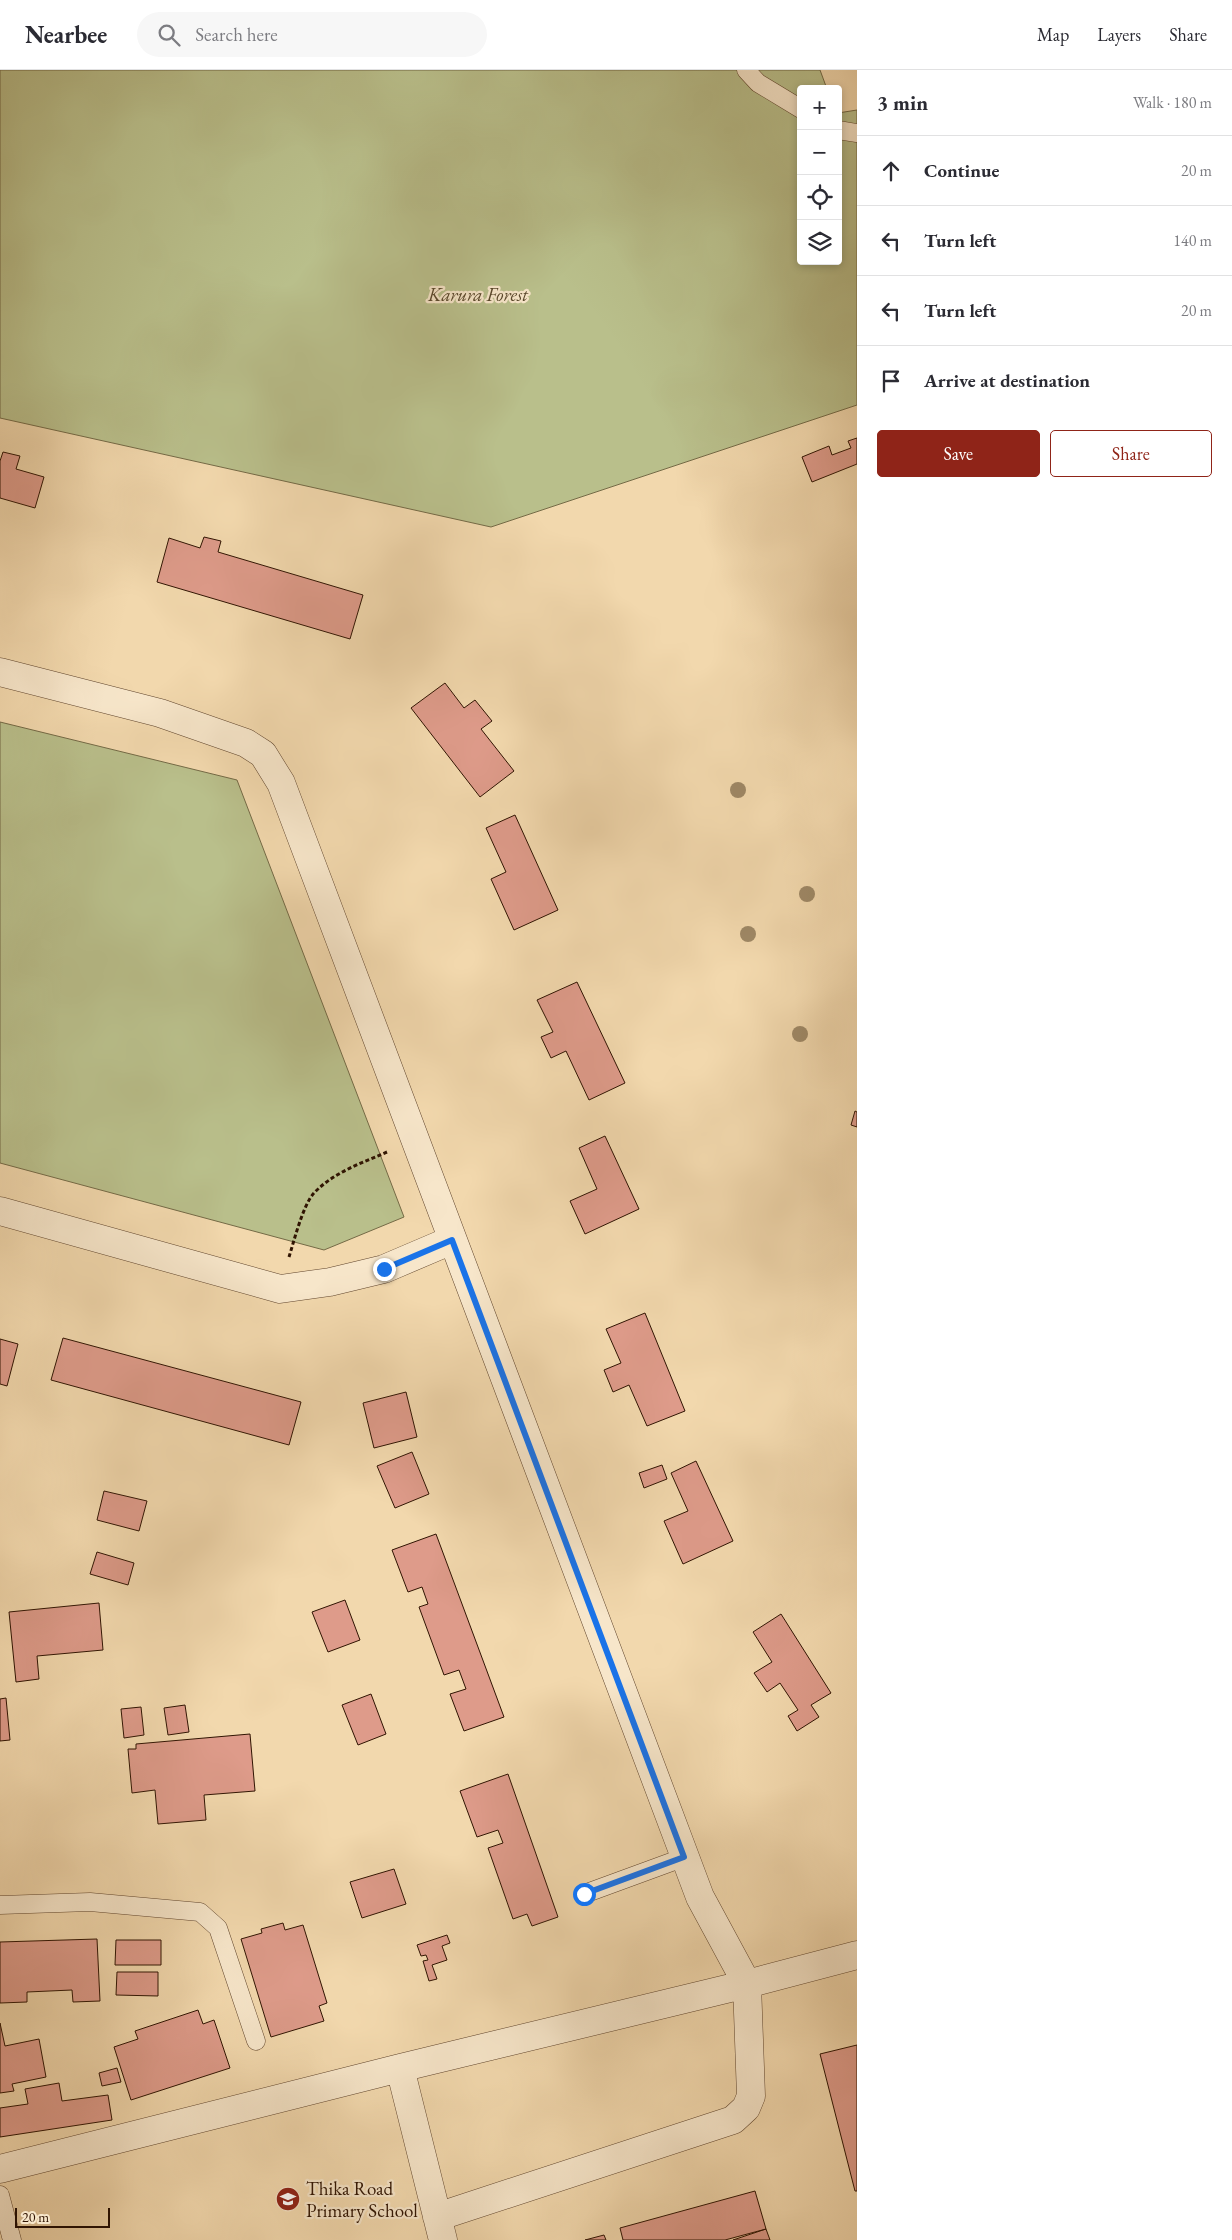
<!DOCTYPE html>
<meta charset="utf-8">
<style>
:root{--surface:#fff;--page:#f7f7f7;--text:#2b2b33;--muted:#7c7c81;--line:#e1e1e2;--accent:#8f2418}
body{margin:0;font-family:"EB Garamond",serif;background:var(--page);color:var(--text)}
.controls{position:absolute;right:15px;top:15px;display:grid;overflow:hidden;border-radius:5px;box-shadow:0 2px 8px #0003}
.controls button{width:45px;height:45px;display:grid;place-items:center;padding:0;border:0;border-bottom:1px solid var(--line);background:var(--surface);color:var(--text);font:25px sans-serif}
.scale{position:absolute;left:15px;bottom:12px;width:95px;box-sizing:border-box;padding-left:5px;border:2px solid #301402;border-top:0;font-size:14px;line-height:18px;white-space:nowrap;color:#301402;-webkit-text-stroke:4px #f7e6ca;paint-order:stroke}
.stop{position:absolute;width:15px;height:15px;margin:-11px;border:4px solid #1a73e8;border-radius:50%;background:#fff}
.stop.end{background:#1a73e8;border-color:#fff;box-shadow:0 1px 5px #0008}
.list{margin:0;padding:0;list-style:none}
h2{display:flex;justify-content:space-between;align-items:center;height:65px;margin:0;padding:0 20px;font-size:21px}
h2 small{font-size:16px;font-weight:400;color:var(--muted)}
.list li{display:grid;grid-template-columns:32px 1fr auto;gap:15px;align-items:center;box-sizing:border-box;height:70px;padding:0 20px;border-top:1px solid var(--line)}
.list b{display:block;font-size:19px;white-space:nowrap}
.list em{font-size:16px;font-style:normal;color:var(--muted)}
.actions{display:flex;gap:10px;padding:15px 20px}
.actions a{flex:1;padding:11px 0;border:1px solid var(--accent);border-radius:5px;text-align:center;font-size:18px;color:var(--accent)}
.actions .main{background:var(--accent);color:#fff}
.icon{flex:none;width:28px;height:28px;fill:none;stroke:currentColor;stroke-width:2;stroke-linecap:round;stroke-linejoin:round}
.map{position:relative;flex:none;width:857px;height:2170px;overflow:hidden}
header{display:flex;align-items:center;gap:30px;box-sizing:border-box;height:70px;padding:0 25px;background:var(--surface);border-bottom:1px solid var(--line)}
header strong{font-size:24px}
nav{display:flex;gap:28px;margin-inline-start:auto;font-size:18px}
.search{width:350px;height:45px;background:var(--page);display:flex;align-items:center;gap:12px;box-sizing:border-box;padding:0 18px;border-radius:28px;color:var(--muted);font-size:19px}
main{display:flex}
aside{flex:1;background:var(--surface)}
.map>svg:first-child{display:block}
.green{fill:#b9bf8b;stroke:#746a46}
.building{fill:#de9b8a;stroke:#301402}
.lines{fill:none;stroke-linecap:round;stroke-linejoin:round}
.service-casing{stroke:#60452d;stroke-width:19}
.minor-casing{stroke:#60452d;stroke-width:29}
.path{stroke:#301402;stroke-width:3;stroke-dasharray:4 2.5;stroke-linecap:butt}
.service{stroke:#f7e6ca;stroke-width:18}
.minor{stroke:#f7e6ca;stroke-width:28}
.tree{fill:#9e8866}
.route{stroke:#1a73e8;stroke-width:6}
.labels{text-anchor:middle;stroke-width:4.5;stroke-linejoin:round;paint-order:stroke}
.park-label{font-size:19px;font-style:italic;fill:#59472b;stroke:#f7e6ca}
.poi-label{font-size:19px;fill:#301402;stroke:#f7e6ca;text-anchor:start}
</style>
<header>
<strong>Nearbee</strong>
<div class="search"><svg class="icon" aria-label="search" viewBox="0 0 24 24"><circle cx="10" cy="10" r="6"/><path d="M15 15l6 6"/></svg>Search here</div>
<nav><a>Map</a><a>Layers</a><a>Share</a></nav>
</header>
<main>
<div class="map">
<svg width="857" height="2170" viewBox="0 0 857 2170">
<rect width="100%" height="100%" fill="#f2d8ad"/>
<filter id="stains"><feTurbulence type="fractalNoise" baseFrequency=".004" numOctaves="4"/><feColorMatrix values="0 0 0 0 .2 0 0 0 0 .09 0 0 0 0 .02 0 0 0 .5 -.17"/></filter>
<radialGradient id="worn" r=".72"><stop offset=".6" stop-color="#630" stop-opacity="0"/><stop offset="1" stop-color="#630" stop-opacity=".3"/></radialGradient>
<path class="green" d="M0,0H820L827,19H801V191H838V43L857,40V335L491,457L0,348Z
M0,652L237,710L404,1147L324,1180L0,1093Z"/>
<path class="building" d="M857,368V394L812,412L802,387L829,376L832,385L851,378L848,371Z
M3,382L20,386L16,399L44,407L35,438L0,428V391Z
M204,467L221,471L218,482L363,525L350,569L157,512L169,468L200,478Z
M445,613L464,638L475,630L492,651L481,659L514,701L480,727L411,638Z
M515,745L558,840L514,860L491,809L506,802L486,758Z
M577,912L625,1013L589,1030L566,981L551,988L541,967L553,962L537,930Z
M855,1041L857,1042V1057L851,1055Z
M605,1066L639,1139L585,1164L570,1131L597,1119L579,1078Z
M645,1243L685,1341L647,1356L629,1315L613,1322L604,1300L621,1293L606,1259Z
M63,1268L301,1332L289,1375L51,1310Z
M0,1269L18,1274L7,1316L0,1314Z
M406,1322L417,1367L374,1378L363,1333Z
M412,1382L429,1424L395,1438L377,1396Z
M696,1391L733,1471L683,1494L664,1451L688,1441L671,1403Z
M662,1395L667,1409L644,1418L639,1403Z
M104,1421L147,1431L139,1461L97,1450Z
M436,1464L504,1647L464,1661L450,1624L466,1619L459,1600L444,1605L419,1537L428,1534L422,1517L408,1522L392,1480Z
M97,1482L134,1493L128,1515L90,1504Z
M345,1530L360,1570L328,1582L312,1542Z
M99,1533L103,1580L37,1586L39,1609L16,1612L9,1542Z
M781,1544L831,1623L811,1635L819,1647L797,1661L788,1646L798,1640L780,1613L767,1622L754,1603L772,1592L753,1562Z
M371,1624L386,1664L358,1675L342,1635Z
M6,1628L10,1670L0,1671V1629Z
M185,1635L189,1662L168,1665L164,1638Z
M141,1637L144,1665L124,1668L121,1639Z
M250,1664L255,1721L204,1725L206,1750L158,1754L155,1720L132,1723L128,1679H136V1674Z
M508,1704L558,1847L532,1856L527,1844L513,1849L488,1778L503,1773L498,1760L477,1767L460,1721Z
M394,1799L406,1834L362,1848L350,1812Z
M283,1853L285,1860L303,1855L327,1933L319,1936L324,1951L271,1967L241,1869L262,1863L261,1859Z
M447,1865L450,1873L442,1876L447,1890L432,1895L437,1909L429,1911L423,1891L428,1890L426,1885L421,1886L417,1875Z
M97,1869L100,1931L73,1932L72,1920L27,1922V1932L0,1933V1872Z
M116,1870H161V1895H115Z
M117,1902H158V1926L116,1925Z
M198,1940L203,1954L214,1950L230,1998L131,2030L114,1977L138,1969L135,1961Z
M0,1953L5,1976L39,1969L46,2007L12,2014L14,2021L0,2023Z
M857,1975V2121H855L820,1984Z
M117,1998L121,2012L102,2016L99,2003Z
M59,2013L62,2031L108,2025L112,2050L0,2067V2038L28,2034L25,2019Z
M755,2121L766,2159L725,2170H623L620,2158Z
M766,2159L770,2170H733Z
M604,2165L606,2170H585Z"/>
<g class="lines">
<g class="service-casing">
<path id="service" d="M746,0L758,13L801,39
M838,60L857,63
M584,1824L685,1787
M0,1835L90,1832L200,1842L218,1858L256,1971
M0,2125L12,2170"/>
</g>
<g class="minor-casing">
<path id="minor" d="M0,602L160,643L246,673L263,684L281,713L685,1787L700,1827L747,1914L751,2026L746,2038L733,2050L437,2147
M0,1141L280,1219L330,1212L384,1199L452,1170
M400,1998L443,2170
M0,2099L400,1998L747,1914L857,1885"/>
</g>
<path class="path" d="M289,1187C294,1171 303,1135 314,1123C334,1102 362,1093 387,1082"/>
<use href="#service" class="service"/>
<use href="#minor" class="minor"/>
</g>
<g class="tree">
<circle cx="738" cy="720" r="8"/>
<circle cx="807" cy="824" r="8"/>
<circle cx="748" cy="864" r="8"/>
<circle cx="800" cy="964" r="8"/>
</g>
<g class="lines">
<path class="route" d="M384,1199L452,1170L684,1787L584,1824"/>
</g>
<defs>
<g id="school-disc" transform="scale(1.25)"><circle r="9.5" fill="#8f2418" stroke="#f7e6ca"/><path d="M0-5L7-2L0 1L-7-2ZM-4 1L0 2.5L4 1V4Q0 6-4 4Z" fill="#fff"/></g>
</defs>
<g fill-rule="evenodd">
<use href="#school-disc" x="288" y="2129"/>
</g>
<g class="labels">
<g class="park-label">
<text x="478" y="231">Karura Forest</text>
</g>
<g class="poi-label">
<text x="306" y="2125">Thika Road<tspan x="306" dy="22">Primary School</tspan></text>
</g>
</g>
<rect width="100%" height="100%" filter="url(#stains)"/>
<rect width="100%" height="100%" fill="url(#worn)"/>
</svg>
<div class="controls">
<button>+</button>
<button>−</button>
<button><svg class="icon" aria-label="locate" viewBox="0 0 24 24"><circle cx="12" cy="12" r="6"/><path d="M12 2v4M12 18v4M2 12h4M18 12h4"/></svg></button>
<button><svg class="icon" aria-label="layers" viewBox="0 0 24 24"><path d="M12 4l9 5-9 5-9-5zM3 14l9 5 9-5"/></svg></button>
</div>
<div class="scale">20 m</div>
<div class="stop" style="left:584px;top:1824px"></div>
<div class="stop end" style="left:384px;top:1199px"></div>
</div>
<aside>
<h2>3 min<small>Walk · 180 m</small></h2>
<ul class="list">
<li><svg class="icon" aria-label="ahead" viewBox="0 0 24 24"><path d="M12 20V5M6 11l6-6 6 6"/></svg><div><b>Continue</b></div><em>20 m</em></li>
<li><svg class="icon" aria-label="left" viewBox="0 0 24 24"><path d="M17 20v-9H6M10 6l-5 5 5 5"/></svg><div><b>Turn left</b></div><em>140 m</em></li>
<li><svg class="icon" aria-label="left" viewBox="0 0 24 24"><path d="M17 20v-9H6M10 6l-5 5 5 5"/></svg><div><b>Turn left</b></div><em>20 m</em></li>
<li><svg class="icon" aria-label="arrive" viewBox="0 0 24 24"><path d="M6 21V4h12l-3 4 3 4H6"/></svg><div><b>Arrive at destination</b></div></li>
</ul>
<div class="actions"><a class="main">Save</a><a>Share</a></div>
</aside>
</main>
